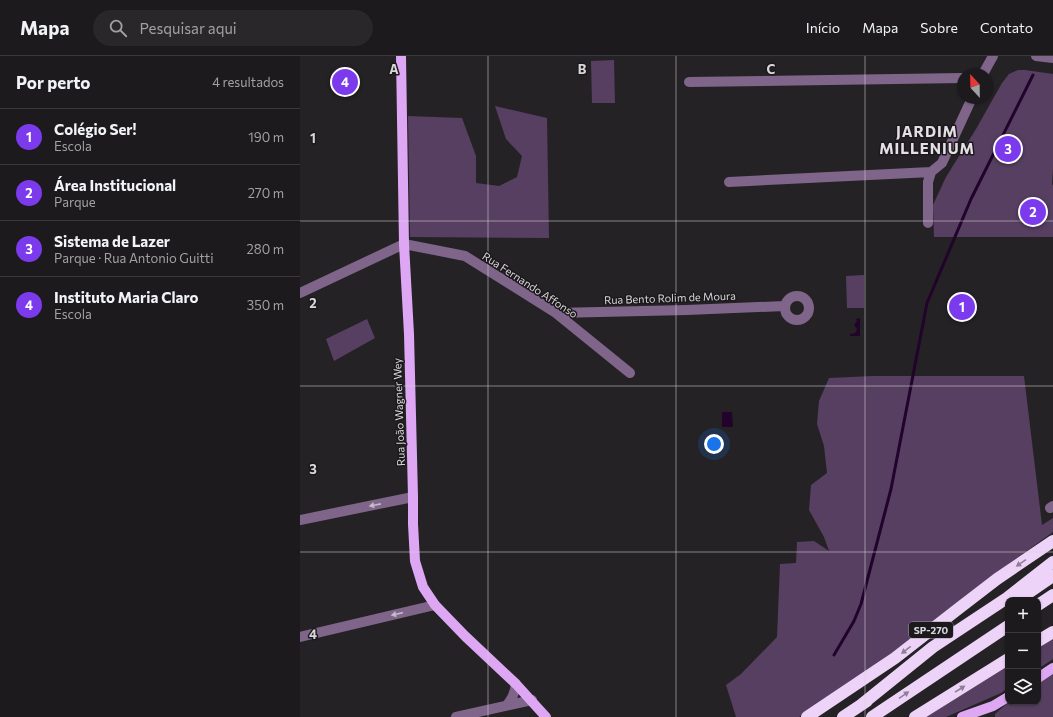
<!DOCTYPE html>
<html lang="pt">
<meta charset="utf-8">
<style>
:root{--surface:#1c1a1c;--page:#292729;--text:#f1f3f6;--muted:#a0a1a3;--line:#3a383b;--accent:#7c3aed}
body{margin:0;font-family:Commissioner,sans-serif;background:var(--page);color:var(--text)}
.controls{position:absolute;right:12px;bottom:12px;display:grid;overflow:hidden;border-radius:8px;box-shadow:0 1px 3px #0004}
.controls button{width:36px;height:36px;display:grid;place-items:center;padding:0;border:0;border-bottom:1px solid var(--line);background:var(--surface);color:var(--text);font:20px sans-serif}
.compass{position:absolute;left:657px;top:12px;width:36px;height:36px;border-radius:50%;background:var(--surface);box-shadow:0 1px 3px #0004;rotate:338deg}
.you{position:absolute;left:414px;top:388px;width:14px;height:14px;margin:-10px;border:3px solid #fff;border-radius:50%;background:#1a73e8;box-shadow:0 0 0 6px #1a73e833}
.badge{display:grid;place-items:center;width:26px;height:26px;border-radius:50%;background:var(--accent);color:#fff;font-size:13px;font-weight:700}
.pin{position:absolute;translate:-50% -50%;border:2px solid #fff;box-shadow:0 1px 4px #0006}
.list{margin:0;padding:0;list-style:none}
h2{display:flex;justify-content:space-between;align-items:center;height:52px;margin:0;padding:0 16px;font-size:17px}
h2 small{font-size:13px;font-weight:400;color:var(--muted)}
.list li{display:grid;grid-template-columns:26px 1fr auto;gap:12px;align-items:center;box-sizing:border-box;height:56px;padding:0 16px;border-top:1px solid var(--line)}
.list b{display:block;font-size:15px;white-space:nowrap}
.list p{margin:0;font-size:13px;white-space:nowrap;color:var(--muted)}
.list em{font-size:13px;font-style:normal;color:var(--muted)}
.icon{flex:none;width:22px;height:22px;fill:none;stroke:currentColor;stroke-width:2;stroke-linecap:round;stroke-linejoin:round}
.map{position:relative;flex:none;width:753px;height:661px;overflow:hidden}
header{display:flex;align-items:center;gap:24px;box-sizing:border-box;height:56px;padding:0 20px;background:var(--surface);border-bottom:1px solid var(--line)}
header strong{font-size:19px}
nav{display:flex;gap:22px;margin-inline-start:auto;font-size:14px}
.search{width:280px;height:36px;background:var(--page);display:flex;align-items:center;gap:10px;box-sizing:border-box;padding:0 14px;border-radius:22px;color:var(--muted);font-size:15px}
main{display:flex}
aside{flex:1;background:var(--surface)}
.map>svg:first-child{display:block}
.green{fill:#573f61}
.water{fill:#21032b}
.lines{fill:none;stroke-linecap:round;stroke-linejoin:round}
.stream{stroke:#21032b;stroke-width:3}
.minor{stroke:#80658a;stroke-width:10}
.major{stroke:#dea7f3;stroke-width:10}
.highway{stroke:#edd3f8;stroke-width:12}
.oneway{fill:#c2bac5}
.oneway2{fill:#8f7f95}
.grid{fill:none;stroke:#d8d6d9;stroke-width:1;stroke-opacity:0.55}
.labels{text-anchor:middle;stroke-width:3;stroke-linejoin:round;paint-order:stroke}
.shield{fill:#1c191d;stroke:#a09da1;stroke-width:1}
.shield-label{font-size:10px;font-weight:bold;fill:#d8d6d9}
.street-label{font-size:11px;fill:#d8d6d9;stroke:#1c191d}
.district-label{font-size:15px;font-weight:bold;letter-spacing:1px;fill:#e3dfe4;stroke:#1c191d}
.grid-label{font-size:13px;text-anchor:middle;font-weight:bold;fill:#d8d6d9;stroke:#1c191d;stroke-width:3;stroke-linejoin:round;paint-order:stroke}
</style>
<header>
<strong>Mapa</strong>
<div class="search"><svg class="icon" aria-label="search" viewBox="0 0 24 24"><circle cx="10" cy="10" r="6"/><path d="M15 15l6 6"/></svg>Pesquisar aqui</div>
<nav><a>Início</a><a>Mapa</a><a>Sobre</a><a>Contato</a></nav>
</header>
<main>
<aside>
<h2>Por perto<small>4 resultados</small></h2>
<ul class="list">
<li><span class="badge">1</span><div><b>Colégio Ser!</b><p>Escola</p></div><em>190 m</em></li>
<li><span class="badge">2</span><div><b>Área Institucional</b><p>Parque</p></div><em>270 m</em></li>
<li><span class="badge">3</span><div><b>Sistema de Lazer</b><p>Parque · Rua Antonio Guitti</p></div><em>280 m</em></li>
<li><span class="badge">4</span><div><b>Instituto Maria Claro</b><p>Escola</p></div><em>350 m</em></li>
</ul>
</aside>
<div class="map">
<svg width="753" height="661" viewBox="0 0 753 661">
<rect width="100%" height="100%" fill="#252226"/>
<path class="green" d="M314,4L315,47H292L291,5Z
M718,14H725L753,18V113L752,128L753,130V181H634L633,149L646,121L676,73L702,27L709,18Z
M195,50L247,62L249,182L110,181L108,60L162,62L176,100V127L199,130L217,121L222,100L206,83Z
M564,219V252H547L546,220Z
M67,263L75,282L34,305L26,283Z
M572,320H724L742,469L753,462V476L688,523L599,592L499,661H436L426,629L441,618L477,581L480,508L496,507L497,486L514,485L529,495L524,481L509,454L511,429L527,417L524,390L517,368L519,345L529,322Z
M753,581V603L738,613V590Z
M708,609V632L701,637L646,661H625Z
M753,618V661H695V658L703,651L710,646H738V628Z"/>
<path class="water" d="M560,262V280H550V278C554,278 556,277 557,273L554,269L557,265L556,263Z
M422,356H432L433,371H422Z"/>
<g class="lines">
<path class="stream" d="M534,599L554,565L561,548L591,433L627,247L671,143L733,19"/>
<path class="minor" d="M736,0L753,2
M683,18L693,0
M389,26L663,22
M429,126L631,116
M628,167V126L631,116L642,107L672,42
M0,237L104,188L165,200L256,257L330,317
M485 252a12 12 0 1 1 24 0a12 12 0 1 1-24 0Z
M256,257L387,254L485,250
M750,452L753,450
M0,464L113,441
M0,581L135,549
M206,650C212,644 215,636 216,628
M156,661L232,644"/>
<path class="major" d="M101,0L104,188L109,278L113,441V468L115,505L123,531L135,549L165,580L216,628L246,661
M738,622L753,612
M662,661L693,650L708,641"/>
<path class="highway" d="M718,544L753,520
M738,549L753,539
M738,585L753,576
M561,649L633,591L707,542L753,506
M507,661L595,602L658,553L697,523L753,485
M543,661L567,645
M572,661L708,570
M615,661L708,603"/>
</g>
<defs><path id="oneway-solid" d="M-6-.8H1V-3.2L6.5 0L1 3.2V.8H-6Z"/></defs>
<g class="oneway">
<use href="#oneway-solid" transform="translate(75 449) rotate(169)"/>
<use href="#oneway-solid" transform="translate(97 558) rotate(167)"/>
</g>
<g class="oneway2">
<use href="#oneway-solid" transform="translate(721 507) rotate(145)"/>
<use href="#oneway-solid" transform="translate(606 594) rotate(142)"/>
<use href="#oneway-solid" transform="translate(660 633) rotate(-32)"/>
<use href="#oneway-solid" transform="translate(604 639) rotate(-34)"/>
</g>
<path class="grid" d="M188,0V661M376,0V661M565,0V661M0,165H753M0,330H753M0,496H753"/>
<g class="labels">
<rect class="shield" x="609" y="566" width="44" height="16" rx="3"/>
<g class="shield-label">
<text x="631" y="578">SP-270</text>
</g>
<g class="street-label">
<text transform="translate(230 229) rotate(33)" y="4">Rua Fernando Affonso</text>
<text transform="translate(370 242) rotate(-2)" y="4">Rua Bento Rolim de Moura</text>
<text transform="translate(99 356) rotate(-92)" y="4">Rua João Wagner Wey</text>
</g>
<g class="district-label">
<text x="627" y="81">JARDIM<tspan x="627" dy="17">MILLENIUM</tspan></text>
</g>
</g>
<g class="grid-label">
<text x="94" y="18">A</text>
<text x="282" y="18">B</text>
<text x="471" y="18">C</text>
<text x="13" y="87">1</text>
<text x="13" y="252">2</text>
<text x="13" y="418">3</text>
<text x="13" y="583">4</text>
</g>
</svg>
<div class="controls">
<button>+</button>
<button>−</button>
<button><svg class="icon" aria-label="layers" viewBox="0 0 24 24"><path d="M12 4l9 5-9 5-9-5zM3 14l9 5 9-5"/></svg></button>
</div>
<svg class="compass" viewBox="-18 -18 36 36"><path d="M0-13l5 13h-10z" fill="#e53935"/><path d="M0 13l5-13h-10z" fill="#a0a1a3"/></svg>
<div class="you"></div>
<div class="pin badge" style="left:662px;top:251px">1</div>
<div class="pin badge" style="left:733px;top:156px">2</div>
<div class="pin badge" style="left:708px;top:93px">3</div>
<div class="pin badge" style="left:45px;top:26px">4</div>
</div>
</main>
